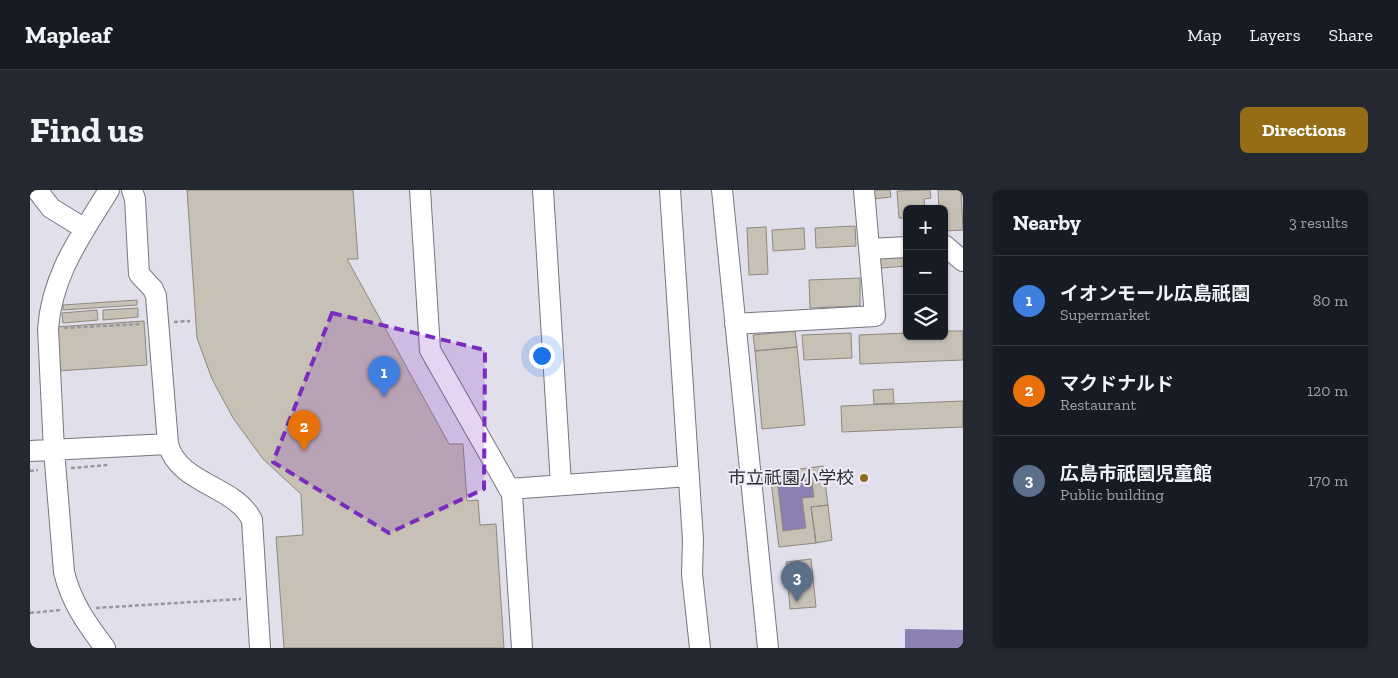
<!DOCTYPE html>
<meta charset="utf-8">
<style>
:root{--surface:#171b24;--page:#242831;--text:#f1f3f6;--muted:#9ea1a6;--line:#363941;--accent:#956d17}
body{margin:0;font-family:"Zilla Slab","Noto Sans JP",serif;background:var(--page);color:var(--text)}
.controls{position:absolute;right:15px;top:15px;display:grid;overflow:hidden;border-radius:8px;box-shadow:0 1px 4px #0004}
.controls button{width:45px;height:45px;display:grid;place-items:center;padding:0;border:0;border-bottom:1px solid var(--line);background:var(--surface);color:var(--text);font:25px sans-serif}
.you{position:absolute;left:511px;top:165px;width:18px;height:18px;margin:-12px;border:4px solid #fff;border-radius:50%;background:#1a73e8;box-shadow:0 0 0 8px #1a73e833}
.badge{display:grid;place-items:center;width:32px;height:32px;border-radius:50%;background:var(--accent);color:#fff;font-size:16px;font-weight:700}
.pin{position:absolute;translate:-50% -41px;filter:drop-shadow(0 1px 2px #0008)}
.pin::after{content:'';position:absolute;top:26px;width:18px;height:15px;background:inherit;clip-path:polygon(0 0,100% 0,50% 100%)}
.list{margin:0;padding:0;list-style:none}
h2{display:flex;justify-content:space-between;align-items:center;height:65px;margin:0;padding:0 20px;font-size:21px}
h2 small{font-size:16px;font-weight:400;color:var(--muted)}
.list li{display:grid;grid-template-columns:32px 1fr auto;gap:15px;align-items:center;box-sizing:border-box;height:90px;padding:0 20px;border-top:1px solid var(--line)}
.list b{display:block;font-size:19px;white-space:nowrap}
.list p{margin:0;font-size:16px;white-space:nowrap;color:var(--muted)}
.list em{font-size:16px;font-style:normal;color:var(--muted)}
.icon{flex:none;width:28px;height:28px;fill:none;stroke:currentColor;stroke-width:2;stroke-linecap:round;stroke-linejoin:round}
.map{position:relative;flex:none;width:933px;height:458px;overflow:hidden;border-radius:8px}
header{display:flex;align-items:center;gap:30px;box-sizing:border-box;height:70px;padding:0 25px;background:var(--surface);border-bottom:1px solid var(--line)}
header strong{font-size:24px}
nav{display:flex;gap:28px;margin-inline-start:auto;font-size:18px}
.intro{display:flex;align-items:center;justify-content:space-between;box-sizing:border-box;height:120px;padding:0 30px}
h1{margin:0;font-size:35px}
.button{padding:12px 22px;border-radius:8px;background:var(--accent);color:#fff;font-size:18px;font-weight:700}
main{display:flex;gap:30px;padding:0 30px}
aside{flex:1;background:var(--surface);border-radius:8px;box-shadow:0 1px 4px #0004}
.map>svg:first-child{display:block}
.water{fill:#8c7fb4}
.building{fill:#c7c0b4;stroke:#8e887d;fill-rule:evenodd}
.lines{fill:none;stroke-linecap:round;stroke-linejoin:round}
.minor-casing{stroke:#777580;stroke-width:22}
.path{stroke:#98969f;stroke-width:2.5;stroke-dasharray:4 2.5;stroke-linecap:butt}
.minor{stroke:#fff;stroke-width:20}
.marked{fill:#7b2cbf;fill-opacity:0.2;stroke:#7b2cbf;stroke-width:4;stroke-dasharray:10 6;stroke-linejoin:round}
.poi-dot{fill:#956d17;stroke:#efecfa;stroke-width:2}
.labels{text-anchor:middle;stroke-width:4;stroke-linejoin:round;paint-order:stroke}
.poi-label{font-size:18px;fill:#2d2c31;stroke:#efecfa;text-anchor:end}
</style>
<header>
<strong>Mapleaf</strong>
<nav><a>Map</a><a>Layers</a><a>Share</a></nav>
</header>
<div class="intro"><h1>Find us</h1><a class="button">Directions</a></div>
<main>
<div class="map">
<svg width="933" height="458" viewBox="0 0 933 458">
<rect width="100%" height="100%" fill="#e2dfec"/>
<path class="water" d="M781,284L784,307L772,309L776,338L753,341L747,288Z
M875,439L933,440V458H875Z"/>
<path class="building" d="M157,0H323L328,69H317L419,254H433L437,311L448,310L450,335L466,334L474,458H254L246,347L273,345L271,304L233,269L203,228L182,189L167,148Z
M843,0H860L861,7L843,9Z
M900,0L901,8L894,9L895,19H877V28H869L867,1Z
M908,0H931L933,40L914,41V19H909Z
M825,36L826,56L786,58L785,38Z
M736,37L738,84L719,85L717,38Z
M774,38L775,59L743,61L742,40Z
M877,63V76L851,78L850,66Z
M830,88V116L780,118L779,90Z
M107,110V115L33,120V115Z
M108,118V127L73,130V120Z
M67,120L68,130L33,133L32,123Z
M114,131L117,175L28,181L25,137Z
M765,141L767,157L725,161L723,145Z
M914,141H933V170L830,174L829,145L877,143V146H914Z
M821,143L822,168L774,170L772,145Z
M767,157L775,235L732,239L725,161Z
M863,199L864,213L844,214L843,200Z
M933,211V237L812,242L811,216Z
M793,276L798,315L781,317L786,353L749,357L740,283ZM781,284L784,307L772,308L776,338L753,341L747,288Z
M798,315L802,350L786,353L781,317Z
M781,369L786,417L760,419L756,372Z"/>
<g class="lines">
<g class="minor-casing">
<path id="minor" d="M7,0L21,18L55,39
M102,0L105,9L109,84L123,99L126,106L138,254C149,295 205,295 222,330L230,458
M390,0L400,160L482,304L492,458
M513,0L531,295
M640,0L663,350L662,384L670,458
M692,0L738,458
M914,55L933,71
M839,59L877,57
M705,134L845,126L834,0
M0,261L138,254
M479,299L659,286
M75,458C57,434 41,412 34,382L24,260L18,139C22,84 51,46 79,0"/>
</g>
<path class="path" d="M144,132L160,131
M34,138L111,134
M41,278L78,275
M0,281L8,280
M66,418L211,409
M0,423L31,420"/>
<use href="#minor" class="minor"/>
</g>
<path class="marked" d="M302,123L455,160L454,299L359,343L243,272Z"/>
<circle class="poi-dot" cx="834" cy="288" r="5"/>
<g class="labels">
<g class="poi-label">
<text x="824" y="294">市立祇園小学校</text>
</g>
</g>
</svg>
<div class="controls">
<button>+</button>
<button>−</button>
<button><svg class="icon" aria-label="layers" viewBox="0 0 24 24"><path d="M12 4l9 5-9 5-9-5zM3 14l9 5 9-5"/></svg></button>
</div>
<div class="you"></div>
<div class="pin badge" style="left:354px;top:207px;background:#3f7fe0">1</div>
<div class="pin badge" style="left:274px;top:261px;background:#e8710a">2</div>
<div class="pin badge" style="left:767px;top:412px;background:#5c6f8a">3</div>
</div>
<aside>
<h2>Nearby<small>3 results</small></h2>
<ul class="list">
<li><span class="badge" style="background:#3f7fe0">1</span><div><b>イオンモール広島祇園</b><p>Supermarket</p></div><em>80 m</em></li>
<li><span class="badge" style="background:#e8710a">2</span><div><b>マクドナルド</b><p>Restaurant</p></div><em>120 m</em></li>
<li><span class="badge" style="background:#5c6f8a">3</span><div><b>広島市祇園児童館</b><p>Public building</p></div><em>170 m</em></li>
</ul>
</aside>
</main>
